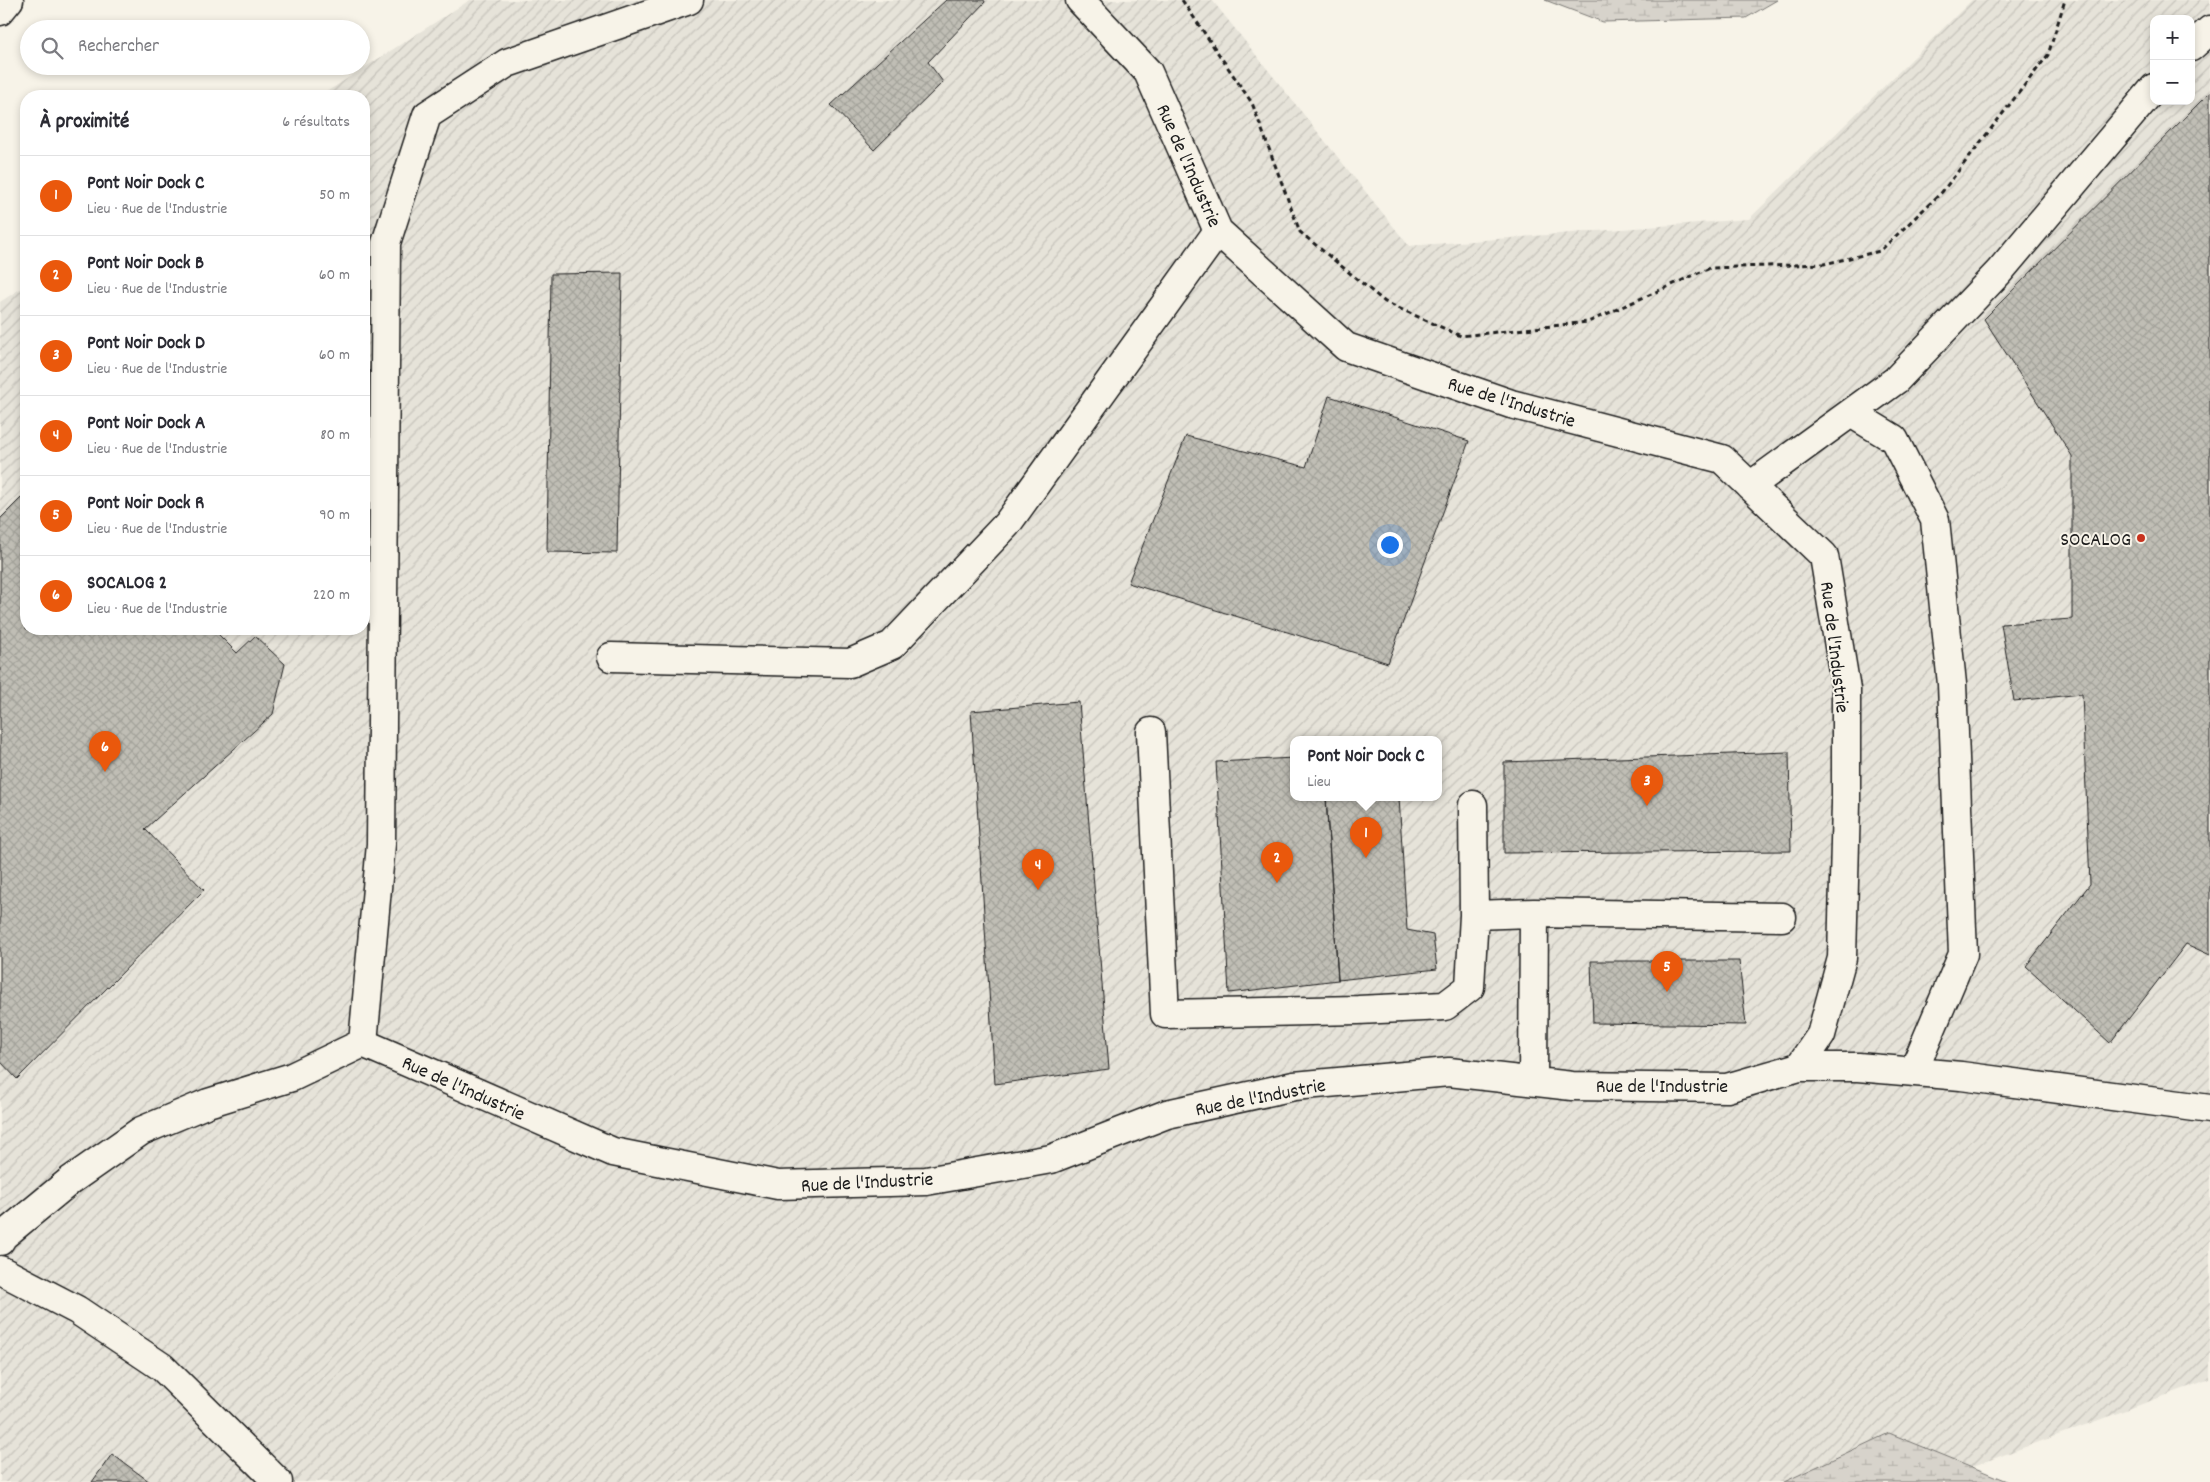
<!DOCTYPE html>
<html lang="fr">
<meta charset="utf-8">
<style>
:root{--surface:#fff;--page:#f2f2f3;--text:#2b2b33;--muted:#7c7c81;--line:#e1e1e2;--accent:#ea580c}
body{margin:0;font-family:Dekko,sans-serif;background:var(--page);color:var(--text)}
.controls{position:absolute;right:15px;top:15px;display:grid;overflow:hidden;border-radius:10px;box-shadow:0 2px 8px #0003}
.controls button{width:45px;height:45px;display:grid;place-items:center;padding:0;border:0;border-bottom:1px solid var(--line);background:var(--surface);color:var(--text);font:25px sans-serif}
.you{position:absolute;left:1389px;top:544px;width:18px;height:18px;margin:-12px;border:4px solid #fff;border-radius:50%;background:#1a73e8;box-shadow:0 0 0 8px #1a73e833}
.badge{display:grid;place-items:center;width:32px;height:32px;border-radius:50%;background:var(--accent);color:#fff;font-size:16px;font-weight:700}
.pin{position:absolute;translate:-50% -41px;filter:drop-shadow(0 1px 2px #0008)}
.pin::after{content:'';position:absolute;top:26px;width:18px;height:15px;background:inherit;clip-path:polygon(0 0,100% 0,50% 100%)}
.popup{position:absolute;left:1290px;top:736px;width:152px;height:65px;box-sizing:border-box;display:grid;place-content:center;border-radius:10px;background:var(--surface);filter:drop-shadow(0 1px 4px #0005);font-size:16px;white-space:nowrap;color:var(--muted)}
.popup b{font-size:19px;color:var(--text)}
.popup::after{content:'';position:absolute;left:50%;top:100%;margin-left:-10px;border:10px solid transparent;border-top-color:var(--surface)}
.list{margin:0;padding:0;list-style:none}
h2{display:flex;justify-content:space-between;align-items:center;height:65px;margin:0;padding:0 20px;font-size:21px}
h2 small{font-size:16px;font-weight:400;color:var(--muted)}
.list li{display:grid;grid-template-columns:32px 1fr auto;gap:15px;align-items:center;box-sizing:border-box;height:80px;padding:0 20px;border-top:1px solid var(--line)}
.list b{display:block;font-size:19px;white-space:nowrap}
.list p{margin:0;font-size:16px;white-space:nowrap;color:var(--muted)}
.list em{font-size:16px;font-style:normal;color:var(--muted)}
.icon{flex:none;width:28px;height:28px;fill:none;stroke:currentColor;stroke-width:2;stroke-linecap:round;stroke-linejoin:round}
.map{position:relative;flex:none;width:2210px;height:1482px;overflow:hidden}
.search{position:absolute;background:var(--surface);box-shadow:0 2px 8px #0003;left:20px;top:20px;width:350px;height:55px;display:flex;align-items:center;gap:12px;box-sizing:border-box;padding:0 18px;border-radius:28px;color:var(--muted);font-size:19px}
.panel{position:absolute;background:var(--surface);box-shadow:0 2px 8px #0003;left:20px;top:90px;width:350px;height:545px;border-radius:20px}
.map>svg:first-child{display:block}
.industrial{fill:url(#industrial-furrows);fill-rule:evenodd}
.wetland{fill:url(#wetland-marsh);stroke:#7a7874}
.building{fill:url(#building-cross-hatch);stroke:#1c1c1c}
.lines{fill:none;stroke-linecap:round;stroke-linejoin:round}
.minor-casing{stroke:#1c1c1c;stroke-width:31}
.highway-casing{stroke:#1c1c1c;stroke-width:31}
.path{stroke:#1c1c1c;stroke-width:3;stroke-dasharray:5 4;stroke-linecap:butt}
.minor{stroke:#f7f3e8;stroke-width:28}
.highway{stroke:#f7f3e8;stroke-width:28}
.poi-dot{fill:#c8321e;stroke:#f7f3e8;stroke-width:2}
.labels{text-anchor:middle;stroke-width:4;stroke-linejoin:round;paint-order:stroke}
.street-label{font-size:20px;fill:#1c1c1c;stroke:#f7f3e8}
.poi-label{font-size:20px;fill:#1c1c1c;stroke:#f7f3e8;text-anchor:end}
</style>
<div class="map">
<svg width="2210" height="1482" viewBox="0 0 2210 1482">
<defs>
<pattern id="industrial-furrows" width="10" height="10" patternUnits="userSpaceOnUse" patternTransform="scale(1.25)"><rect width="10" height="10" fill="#e6e3d9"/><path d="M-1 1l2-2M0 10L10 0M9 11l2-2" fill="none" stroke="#c5c2ba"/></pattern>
<pattern id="wetland-marsh" width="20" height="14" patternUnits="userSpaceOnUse" patternTransform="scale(1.25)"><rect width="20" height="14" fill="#d7d3cb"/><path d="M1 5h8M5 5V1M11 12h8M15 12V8" fill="none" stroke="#b8b5ae"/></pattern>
<pattern id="building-cross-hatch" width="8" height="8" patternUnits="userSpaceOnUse" patternTransform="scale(1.25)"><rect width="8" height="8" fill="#c0beb5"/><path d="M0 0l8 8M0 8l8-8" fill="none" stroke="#a4a39b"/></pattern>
</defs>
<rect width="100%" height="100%" fill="#f7f3e8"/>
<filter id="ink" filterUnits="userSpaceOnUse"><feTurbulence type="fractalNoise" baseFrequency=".02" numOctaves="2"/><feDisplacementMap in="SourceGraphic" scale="10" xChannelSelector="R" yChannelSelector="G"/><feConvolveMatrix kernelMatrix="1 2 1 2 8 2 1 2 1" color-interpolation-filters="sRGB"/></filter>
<g filter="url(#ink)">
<path class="industrial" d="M470,0H1212L1409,246L1749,219L1972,0H2210V1379L1930,1482H0V302L26,285V629H364V96H320ZM2154,19H2191V101H2154ZM1294,739H1438V797H1294Z"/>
<path class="wetland" d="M1545,0H1777L1746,18L1603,22Z
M1889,1433L2009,1482H1784Z"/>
<path class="building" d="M946,0H984L985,2L928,62L943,82L874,150L831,105Z
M2210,92V955L2186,944L2110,1043L2026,966L2090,884L2082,694L2014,701L2001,624L2072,619V456L1984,319Z
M622,273L617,553L547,552L551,274Z
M1329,396L1469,441L1388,663L1128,583L1186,436L1306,467Z
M26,493V629H213L237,653L255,636L285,664L273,714L145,829L204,890L17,1079L0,1061V519Z
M1079,702L1109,1069L995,1084L971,711Z
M1789,752L1791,851L1504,853V762Z
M1294,758V797H1326L1338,980L1229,993L1216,762Z
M1326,797H1399L1407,930L1433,935L1437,969L1338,980Z
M1591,961H1739L1746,1025L1593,1023Z
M112,1454L150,1482H92Z"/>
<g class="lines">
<g class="minor-casing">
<path id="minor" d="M2191,47L2210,30
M1851,413L1894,439L1935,520L1952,684L1963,954L1913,1072
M1750,486L1896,380L1999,272L2154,88
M611,657L850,663L892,645L1007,524L1218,231
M1151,732L1165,1014L1358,1010L1445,1006L1470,987L1474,915L1534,913L1782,917
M1473,805L1474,915
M363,1043L381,844L386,243L427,115L507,63L689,0
M1799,1067H1858L1961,1076L2210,1109
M1533,1081L1534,913
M0,1241L3,1236L71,1180L141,1131L208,1103L292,1077L363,1043L613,1152L778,1185L926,1181L1051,1159L1167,1114L1294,1086L1449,1072L1572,1086L1727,1088L1799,1067L1821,1035L1842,958L1846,803V689L1824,556L1722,459L1511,404L1346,347L1218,231L1148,72L1080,0
M0,1270L77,1310L162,1367L278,1482"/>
</g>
<g class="highway-casing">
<path id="highway" d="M0,11L9,0"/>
</g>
<path class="path" d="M1182,0L1252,103L1300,232L1385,302L1461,336L1588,322L1710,268L1824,264L1880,251L1942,192L2048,55L2065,0"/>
<use href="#minor" class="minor"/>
<use href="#highway" class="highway"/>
</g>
</g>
<circle class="poi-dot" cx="2141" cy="538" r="5"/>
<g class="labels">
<g class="street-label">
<text transform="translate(1190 165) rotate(66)" y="7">Rue de l'Industrie</text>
<text transform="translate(1512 401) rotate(17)" y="7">Rue de l'Industrie</text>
<text transform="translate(1836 647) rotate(83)" y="7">Rue de l'Industrie</text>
<text x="1662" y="1092">Rue de l'Industrie</text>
<text transform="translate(464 1087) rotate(24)" y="7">Rue de l'Industrie</text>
<text transform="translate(1260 1096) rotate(-11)" y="7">Rue de l'Industrie</text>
<text transform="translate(867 1181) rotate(-3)" y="7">Rue de l'Industrie</text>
</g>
<g class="poi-label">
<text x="2131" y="545">SOCALOG</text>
</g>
</g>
</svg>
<div class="controls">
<button>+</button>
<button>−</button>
</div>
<div class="you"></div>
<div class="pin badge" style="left:1366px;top:858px">1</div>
<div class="popup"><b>Pont Noir Dock C</b>Lieu</div>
<div class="pin badge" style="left:1277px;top:883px">2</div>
<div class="pin badge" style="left:1647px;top:806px">3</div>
<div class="pin badge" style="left:1038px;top:890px">4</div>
<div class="pin badge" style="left:1667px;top:992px">5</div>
<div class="pin badge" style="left:105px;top:772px">6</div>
<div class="search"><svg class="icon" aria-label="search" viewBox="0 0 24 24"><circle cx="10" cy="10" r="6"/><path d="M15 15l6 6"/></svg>Rechercher</div>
<section class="panel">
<h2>À proximité<small>6 résultats</small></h2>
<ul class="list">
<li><span class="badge">1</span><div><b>Pont Noir Dock C</b><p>Lieu · Rue de l'Industrie</p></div><em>50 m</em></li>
<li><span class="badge">2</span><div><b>Pont Noir Dock B</b><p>Lieu · Rue de l'Industrie</p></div><em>60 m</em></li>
<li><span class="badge">3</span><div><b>Pont Noir Dock D</b><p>Lieu · Rue de l'Industrie</p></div><em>60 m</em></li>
<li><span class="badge">4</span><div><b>Pont Noir Dock A</b><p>Lieu · Rue de l'Industrie</p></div><em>80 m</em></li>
<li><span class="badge">5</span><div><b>Pont Noir Dock R</b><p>Lieu · Rue de l'Industrie</p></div><em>90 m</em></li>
<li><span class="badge">6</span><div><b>SOCALOG 2</b><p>Lieu · Rue de l'Industrie</p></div><em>220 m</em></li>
</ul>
</section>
</div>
